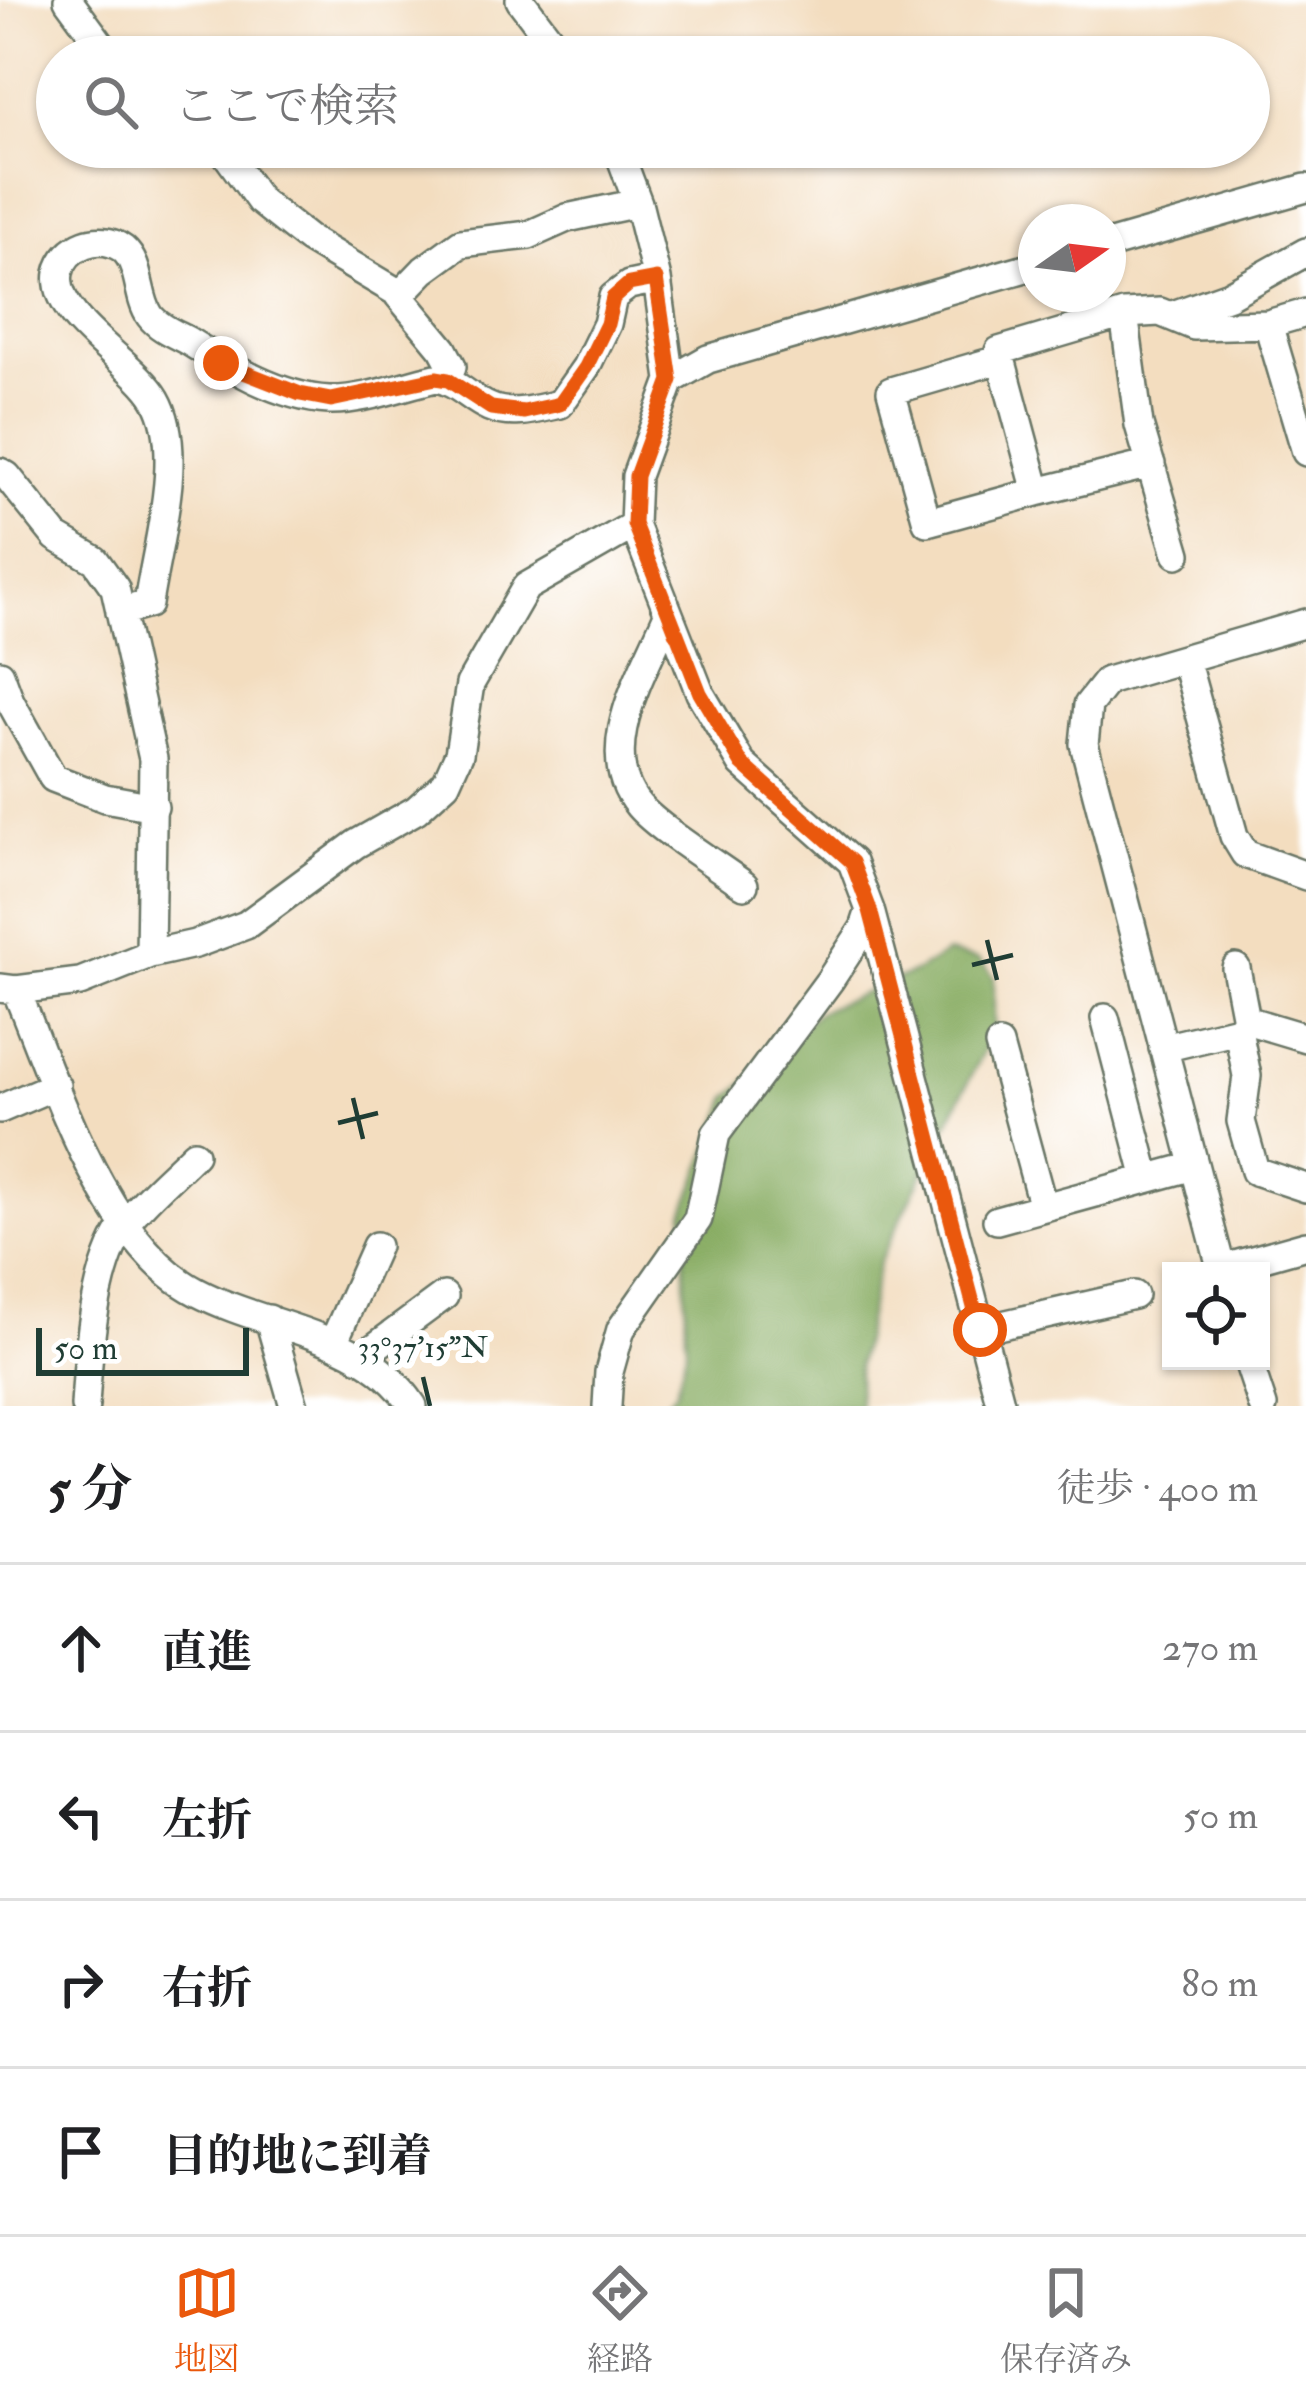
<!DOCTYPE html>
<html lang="ja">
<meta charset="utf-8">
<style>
:root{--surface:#fff;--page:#f6f6f6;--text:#202124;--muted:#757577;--line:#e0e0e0;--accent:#ea580c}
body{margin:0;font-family:"IM FELL Double Pica","Noto Serif JP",serif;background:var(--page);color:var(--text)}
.controls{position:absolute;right:36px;bottom:36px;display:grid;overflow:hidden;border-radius:0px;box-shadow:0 3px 9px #0004}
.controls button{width:108px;height:108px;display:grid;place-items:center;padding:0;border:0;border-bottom:3px solid var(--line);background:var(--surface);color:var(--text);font:60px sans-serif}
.compass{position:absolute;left:1018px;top:204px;width:108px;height:108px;border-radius:50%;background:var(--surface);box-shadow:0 3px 9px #0004;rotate:76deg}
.scale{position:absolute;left:36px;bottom:30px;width:213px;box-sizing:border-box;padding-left:12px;border:6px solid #1f3d34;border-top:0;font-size:33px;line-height:42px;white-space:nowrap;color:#1f3d34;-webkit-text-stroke:9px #fff;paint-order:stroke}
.stop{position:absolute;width:36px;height:36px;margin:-27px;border:9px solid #ea580c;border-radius:50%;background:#fff}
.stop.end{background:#ea580c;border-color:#fff;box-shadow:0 3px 12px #0008}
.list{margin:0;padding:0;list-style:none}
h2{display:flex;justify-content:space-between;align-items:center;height:156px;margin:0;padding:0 48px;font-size:51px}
h2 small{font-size:39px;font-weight:400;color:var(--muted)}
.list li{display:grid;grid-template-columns:78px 1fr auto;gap:36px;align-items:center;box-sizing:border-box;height:168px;padding:0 48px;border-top:3px solid var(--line)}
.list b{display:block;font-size:45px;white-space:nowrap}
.list em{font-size:39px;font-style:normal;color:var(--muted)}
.icon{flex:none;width:66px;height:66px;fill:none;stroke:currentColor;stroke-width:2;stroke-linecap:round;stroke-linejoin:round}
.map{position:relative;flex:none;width:1306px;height:1406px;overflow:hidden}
.search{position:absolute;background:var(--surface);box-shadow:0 3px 9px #0004;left:36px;right:36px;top:36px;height:132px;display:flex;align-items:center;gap:30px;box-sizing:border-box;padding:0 42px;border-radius:66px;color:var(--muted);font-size:45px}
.sheet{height:828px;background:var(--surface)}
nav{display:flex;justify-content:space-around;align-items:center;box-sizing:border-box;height:168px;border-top:3px solid var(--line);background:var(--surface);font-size:33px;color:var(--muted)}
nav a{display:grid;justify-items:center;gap:6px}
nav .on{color:var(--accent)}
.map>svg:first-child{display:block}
.forest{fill:#85aa5f;stroke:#52744a;stroke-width:3}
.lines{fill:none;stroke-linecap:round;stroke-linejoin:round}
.minor-casing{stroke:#697565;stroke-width:32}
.minor{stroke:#fff;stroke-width:27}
.route{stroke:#ea580c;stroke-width:15}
.ticks{fill:none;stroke:#1f3d34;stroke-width:4.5}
.ticks-label{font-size:30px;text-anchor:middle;fill:#1f3d34;stroke:#fff;stroke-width:12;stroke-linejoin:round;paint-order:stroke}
</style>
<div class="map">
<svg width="1306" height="1406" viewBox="0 0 1306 1406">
<rect width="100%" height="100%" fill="#fff"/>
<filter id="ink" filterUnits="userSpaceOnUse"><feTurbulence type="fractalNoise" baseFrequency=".00833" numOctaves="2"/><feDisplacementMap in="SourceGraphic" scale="24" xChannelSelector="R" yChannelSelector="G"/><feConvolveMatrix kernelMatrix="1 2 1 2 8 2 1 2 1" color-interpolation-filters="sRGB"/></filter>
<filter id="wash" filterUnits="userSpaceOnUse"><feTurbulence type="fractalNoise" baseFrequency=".004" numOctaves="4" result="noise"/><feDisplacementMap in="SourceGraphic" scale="48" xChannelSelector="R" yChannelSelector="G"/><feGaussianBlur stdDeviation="2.7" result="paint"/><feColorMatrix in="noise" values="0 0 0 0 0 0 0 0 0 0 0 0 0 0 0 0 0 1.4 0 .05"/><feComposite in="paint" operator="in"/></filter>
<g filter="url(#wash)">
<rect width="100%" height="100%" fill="#f3ddbf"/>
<path class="forest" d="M947,953L979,960L994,977V1029L879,1263L858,1365L859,1406H663L676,1391L686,1351L684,1213L729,1097L818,1012L917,971Z"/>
</g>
<g filter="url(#ink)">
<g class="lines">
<g class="minor-casing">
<path id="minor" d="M68,0L110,57
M520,0L563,57
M221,147L260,201L308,239L395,291L443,349L452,366L448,380
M1108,245L1306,188
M399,296L424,270L461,243L529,235L567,218L638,203
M1306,313L1268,324L1306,452
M1124,314L1139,425L1177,554
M1170,316L1229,295L1306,252
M1001,359L891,391L927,522L1037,492L999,351L1124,314L1160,312L1194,326L1268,324
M671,380L708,359L1036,265
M0,472L7,476L56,537L95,560L115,588L153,759L150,954
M1037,492L1151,464
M120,612L148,604C156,547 186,451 156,399C134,361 51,318 59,273C65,245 100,232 123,249C141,264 137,298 150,316C159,328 175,334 188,341C230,367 278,397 329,400C364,401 403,385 436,378C458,382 470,399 489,407C512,417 537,409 560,404L586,367L607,324L613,297L629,285L657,279
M668,614C645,670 592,751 639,806C659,829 717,865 744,885
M1185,659L1234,836L1245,854L1306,876
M0,674L10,701L53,778L105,798L154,807
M870,910L1001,1406
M0,988L16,990L80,982L150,954L195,944L246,925L356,844L416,810L446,783L459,754L470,684L526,587L634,525
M16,990C55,1083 104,1244 197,1292C268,1329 365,1333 413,1406
M1105,1018L1147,1179
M1246,1020L1306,1038
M1238,1030L1247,1076L1241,1121L1255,1171L1306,1188
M999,1045L1043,1207
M1163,1048L1238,1030L1246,1020L1236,968
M0,1109L56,1085
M997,1220L1194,1166
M1221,1269L1306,1245
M1222,1271L1084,744L1088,705L1107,681L1306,623
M269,1319L294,1406
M980,1330L1134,1295
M333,1343L376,1246
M360,1358L444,1296
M1248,1361L1263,1406
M85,1406C88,1354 94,1263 127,1222C146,1197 172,1176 194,1154
M607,1406L609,1372L621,1329L698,1219L716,1134L830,980L864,928L870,910L852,862L742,764L700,693L634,525L636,476L671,380L657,279L638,203L617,147"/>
</g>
<use href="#minor" class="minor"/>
</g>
</g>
<g class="lines" filter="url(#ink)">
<path class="route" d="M221,363L300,394L331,400L436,378L448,380L491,408L524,412L560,404L586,367L607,324L613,298L629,284L656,279L671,380L636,476L634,524L700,693L742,764L852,862L870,910L980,1330"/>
</g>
<path class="ticks" d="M987,940L997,980M972,965L1013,955M353,1098L363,1139M338,1123L378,1113M423,1377L430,1406"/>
<g class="ticks-label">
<text x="423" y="1357">33°37'15"N</text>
</g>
</svg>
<div class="controls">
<button><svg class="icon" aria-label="locate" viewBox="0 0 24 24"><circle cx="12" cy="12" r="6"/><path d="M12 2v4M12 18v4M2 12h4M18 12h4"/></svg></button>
</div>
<svg class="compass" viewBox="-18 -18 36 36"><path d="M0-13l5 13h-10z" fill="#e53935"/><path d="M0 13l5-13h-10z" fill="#757577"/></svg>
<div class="scale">50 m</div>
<div class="stop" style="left:980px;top:1330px"></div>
<div class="stop end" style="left:221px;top:363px"></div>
<div class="search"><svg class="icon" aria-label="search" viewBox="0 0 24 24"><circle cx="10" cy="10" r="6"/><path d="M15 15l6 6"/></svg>ここで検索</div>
</div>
<section class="sheet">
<h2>5 分<small>徒歩 · 400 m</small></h2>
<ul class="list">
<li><svg class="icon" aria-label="ahead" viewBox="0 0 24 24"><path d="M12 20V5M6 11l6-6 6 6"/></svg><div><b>直進</b></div><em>270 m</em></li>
<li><svg class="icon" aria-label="left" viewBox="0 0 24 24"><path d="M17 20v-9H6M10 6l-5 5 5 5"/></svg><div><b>左折</b></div><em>50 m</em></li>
<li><svg class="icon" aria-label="right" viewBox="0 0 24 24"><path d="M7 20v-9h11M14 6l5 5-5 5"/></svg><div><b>右折</b></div><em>80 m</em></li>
<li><svg class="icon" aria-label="arrive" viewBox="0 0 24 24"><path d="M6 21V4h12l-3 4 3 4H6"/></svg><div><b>目的地に到着</b></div></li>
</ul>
</section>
<nav>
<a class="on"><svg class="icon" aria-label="map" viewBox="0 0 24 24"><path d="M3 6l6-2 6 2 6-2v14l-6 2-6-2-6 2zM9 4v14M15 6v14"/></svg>地図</a>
<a><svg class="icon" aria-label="directions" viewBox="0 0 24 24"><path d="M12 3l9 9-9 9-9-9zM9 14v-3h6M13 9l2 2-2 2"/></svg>経路</a>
<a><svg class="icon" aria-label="saved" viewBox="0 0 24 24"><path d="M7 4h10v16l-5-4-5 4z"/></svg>保存済み</a>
</nav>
